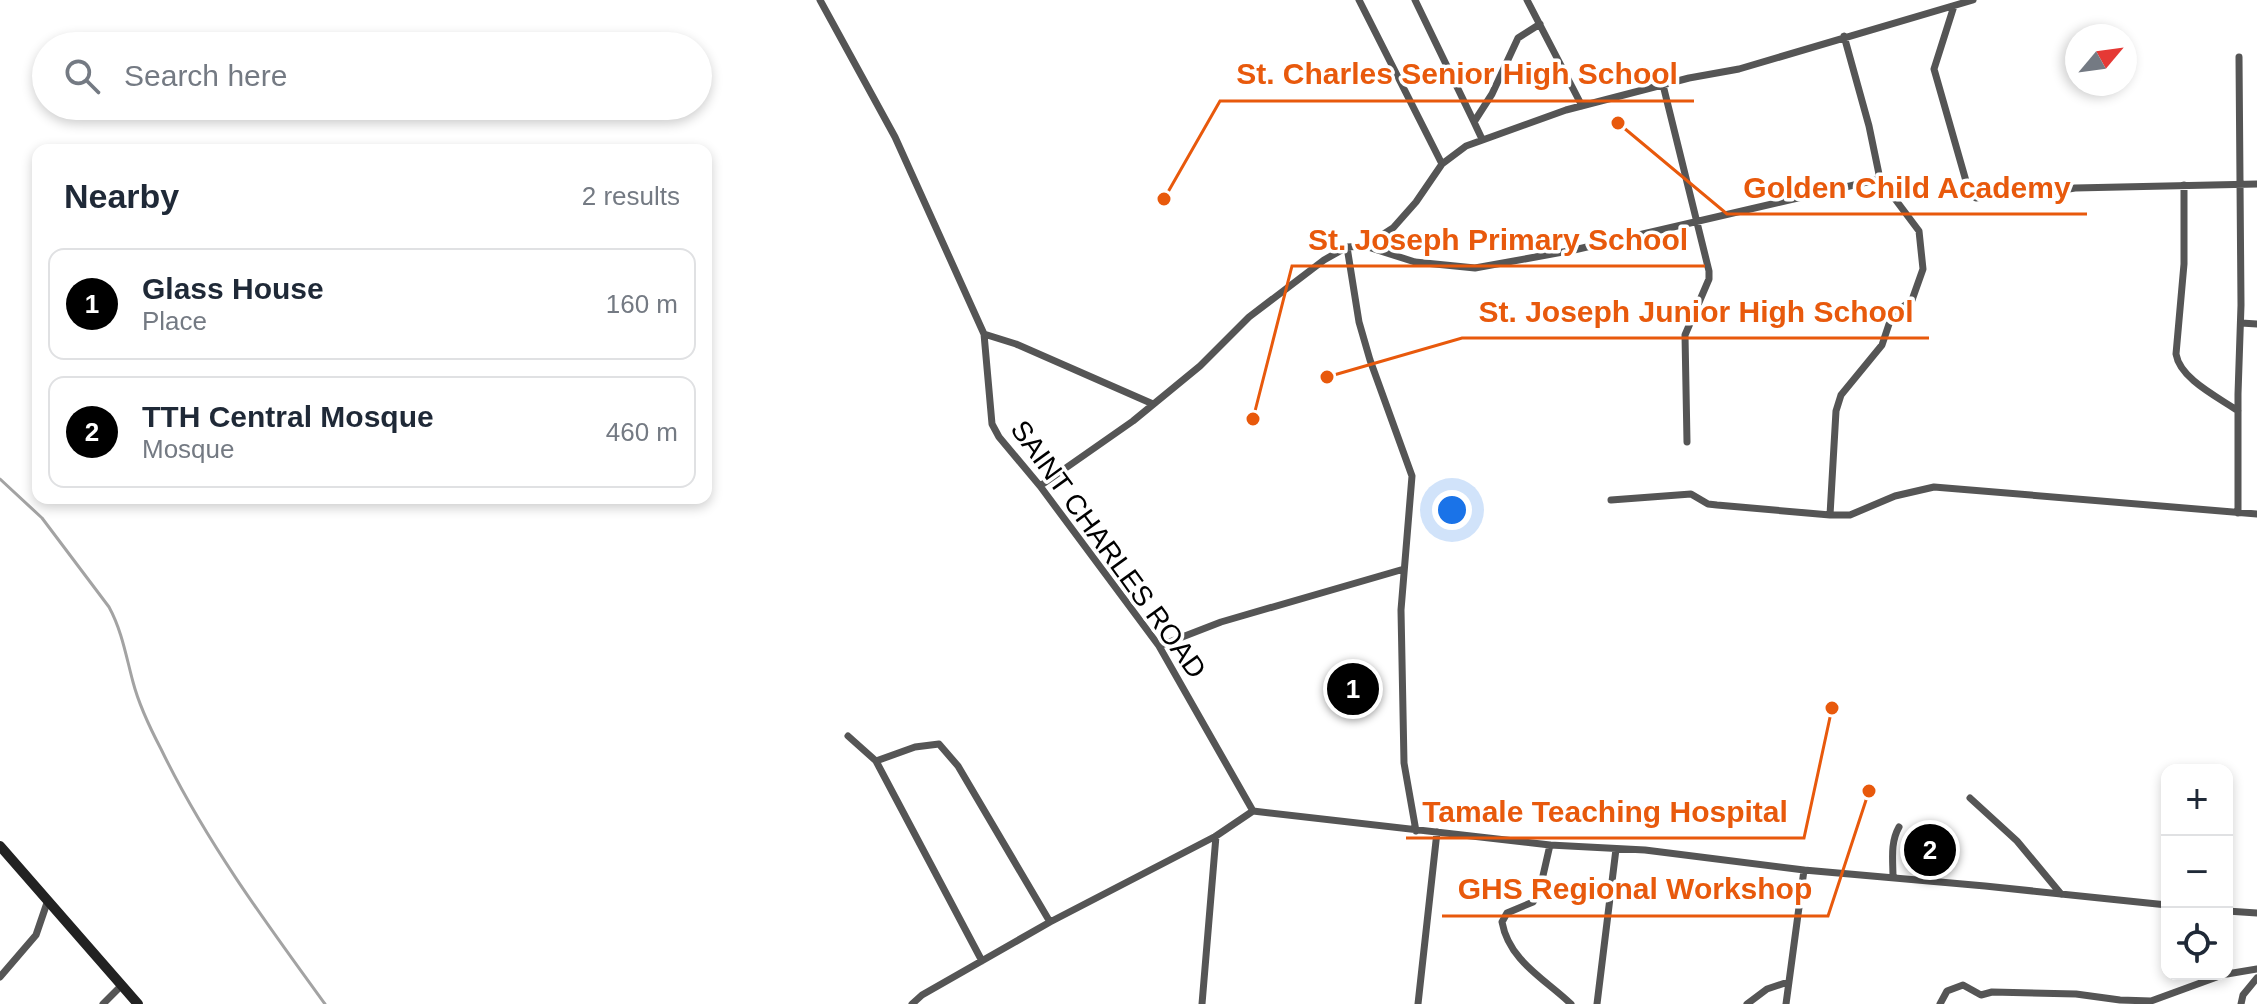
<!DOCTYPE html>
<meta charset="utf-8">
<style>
:root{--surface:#fff;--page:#f6f6f7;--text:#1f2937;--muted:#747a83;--line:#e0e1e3;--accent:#000}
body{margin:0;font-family:Arial,sans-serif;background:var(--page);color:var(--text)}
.controls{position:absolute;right:24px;bottom:24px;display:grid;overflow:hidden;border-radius:16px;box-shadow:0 4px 12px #0003}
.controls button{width:72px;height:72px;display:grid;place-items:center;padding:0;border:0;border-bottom:2px solid var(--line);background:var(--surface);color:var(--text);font:40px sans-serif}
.compass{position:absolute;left:2065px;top:24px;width:72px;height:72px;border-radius:50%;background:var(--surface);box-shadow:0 4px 12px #0003;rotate:61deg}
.you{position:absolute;left:1452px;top:510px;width:28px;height:28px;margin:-20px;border:6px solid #fff;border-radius:50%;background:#1a73e8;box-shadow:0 0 0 12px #1a73e833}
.badge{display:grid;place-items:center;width:52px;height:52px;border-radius:50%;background:var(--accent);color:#fff;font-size:26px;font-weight:700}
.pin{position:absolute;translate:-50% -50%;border:4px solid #fff;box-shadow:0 2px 8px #0006}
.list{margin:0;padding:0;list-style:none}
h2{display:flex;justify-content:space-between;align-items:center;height:104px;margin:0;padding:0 32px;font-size:34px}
h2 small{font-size:26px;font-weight:400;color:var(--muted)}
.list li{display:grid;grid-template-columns:52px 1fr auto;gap:24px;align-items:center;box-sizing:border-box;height:112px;margin:0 16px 16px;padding:0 16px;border:2px solid var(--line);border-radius:16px}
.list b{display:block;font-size:30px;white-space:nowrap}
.list p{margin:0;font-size:26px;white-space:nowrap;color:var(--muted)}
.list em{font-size:26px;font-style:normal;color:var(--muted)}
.icon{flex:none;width:44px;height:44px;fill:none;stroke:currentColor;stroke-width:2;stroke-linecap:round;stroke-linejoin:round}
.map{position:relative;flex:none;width:2257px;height:1004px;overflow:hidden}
.search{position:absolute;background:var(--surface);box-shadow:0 4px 12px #0003;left:32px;top:32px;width:680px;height:88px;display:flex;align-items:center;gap:20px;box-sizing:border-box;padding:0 28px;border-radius:44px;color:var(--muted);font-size:30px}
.panel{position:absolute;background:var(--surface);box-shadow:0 4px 12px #0003;left:32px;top:144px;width:680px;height:360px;border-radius:16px}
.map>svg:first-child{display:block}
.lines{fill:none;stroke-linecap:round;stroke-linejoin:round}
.stream{stroke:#a3a3a3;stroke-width:3}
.street{stroke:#555;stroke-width:7}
.secondary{stroke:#222;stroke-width:10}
.labels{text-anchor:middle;stroke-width:7;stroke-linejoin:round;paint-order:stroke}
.street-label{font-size:28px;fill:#000;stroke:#fff}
.leader{fill:none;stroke:#e8590c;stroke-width:3}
.callout-dot{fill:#e8590c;stroke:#fff;stroke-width:3}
.callout-label{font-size:30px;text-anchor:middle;font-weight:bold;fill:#e8590c;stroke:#fff;stroke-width:7;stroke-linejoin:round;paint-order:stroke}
</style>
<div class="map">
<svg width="2257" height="1004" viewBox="0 0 2257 1004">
<rect width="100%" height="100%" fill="#fff"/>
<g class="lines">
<path class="stream" d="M0,479L42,518L109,607C122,631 126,656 133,682C139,705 150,728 161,749C205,840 266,923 325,1004"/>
<path class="street" d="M820,0L895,137L984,334L992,424L999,437L1040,486L1159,646L1253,811
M1359,0L1442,164
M1415,0L1474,122
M1527,0L1582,106
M1954,6L1934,69L1966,181L1971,194L1976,198L2014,190L2051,192L2075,188L2257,184
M1663,85L1709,271V279L1685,335L1687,442
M1482,139L1474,122L1492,94L1518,38L1540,24
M2184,185V264L2176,354C2180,379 2218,397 2238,411
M1365,246L1415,262L1475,268L1574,250L1880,179
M1347,247L1359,322L1370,360L1412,476L1401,610L1404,763L1416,831
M2241,323L2257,324
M984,334L1016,344L1153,404
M1040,486L1133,421L1200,366L1249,317L1324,260L1347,247L1365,246L1393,228L1416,202L1442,164L1466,146L1566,110L1689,78L1739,69L1973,0
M1611,500L1691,494L1708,504L1717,505L1830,515H1850L1895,496L1934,487L2257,514
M2238,513V394L2241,305L2239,57
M1830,515L1836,411L1841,395L1882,345L1892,315L1912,300L1923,269L1919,231L1880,179L1869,126L1844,36
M1159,646L1221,622L1404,569
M848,736L876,761L982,961
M876,761L915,747L939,744L958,766L1050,922
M1970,798L2017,841L2061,894
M1550,845L1539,893L1533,902L1507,913L1502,922C1509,961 1545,979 1571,1004
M1893,877C1893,860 1890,843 1899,827
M2227,911L2257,913
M2227,974L2257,969
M0,977L36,935L48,900
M103,1004L121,986
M912,1004L922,995L1050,922L1216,836L1253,811L1550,845L1645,850L1804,870L1985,886L2167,905
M1202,1004L1216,836
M1418,1004L1437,832
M1597,1004L1616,849
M1747,1004L1767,989L1788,982
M1786,1004L1804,870
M1940,1004L1947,991L1963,985L1981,995L1992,992L2076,994L2120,1000L2151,1001L2225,974
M2241,1004L2243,995L2257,978"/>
<path class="secondary" d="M0,846L138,1004"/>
</g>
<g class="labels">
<g class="street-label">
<text transform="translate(1109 549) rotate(54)" y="10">SAINT CHARLES ROAD</text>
</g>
</g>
<path class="leader" d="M1164 199L1220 101H1694M1618 123L1727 214H2087M1253 419L1292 266H1705M1327 377L1462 338H1929M1832 708L1804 838H1406M1869 791L1828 916H1442"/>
<g class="callout-dot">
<circle cx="1164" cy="199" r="8"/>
<circle cx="1618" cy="123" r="8"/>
<circle cx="1253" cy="419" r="8"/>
<circle cx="1327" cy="377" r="8"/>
<circle cx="1832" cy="708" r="8"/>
<circle cx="1869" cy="791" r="8"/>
</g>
<g class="callout-label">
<text x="1457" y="84">St. Charles Senior High School</text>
<text x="1907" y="198">Golden Child Academy</text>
<text x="1498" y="250">St. Joseph Primary School</text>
<text x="1696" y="322">St. Joseph Junior High School</text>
<text x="1605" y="822">Tamale Teaching Hospital</text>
<text x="1635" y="899">GHS Regional Workshop</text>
</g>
</svg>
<div class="controls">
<button>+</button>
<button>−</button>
<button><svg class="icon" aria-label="locate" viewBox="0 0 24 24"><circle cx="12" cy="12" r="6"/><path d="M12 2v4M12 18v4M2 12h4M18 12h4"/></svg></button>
</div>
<svg class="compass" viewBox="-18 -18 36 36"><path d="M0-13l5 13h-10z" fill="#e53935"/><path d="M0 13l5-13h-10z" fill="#747a83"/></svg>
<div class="you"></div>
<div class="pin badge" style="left:1353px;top:689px">1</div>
<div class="pin badge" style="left:1930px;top:850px">2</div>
<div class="search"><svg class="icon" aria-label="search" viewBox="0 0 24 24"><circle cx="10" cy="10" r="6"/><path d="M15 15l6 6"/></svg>Search here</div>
<section class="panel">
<h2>Nearby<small>2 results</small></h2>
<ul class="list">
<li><span class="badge">1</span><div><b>Glass House</b><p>Place</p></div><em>160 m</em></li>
<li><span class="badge">2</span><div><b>TTH Central Mosque</b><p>Mosque</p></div><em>460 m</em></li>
</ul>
</section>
</div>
